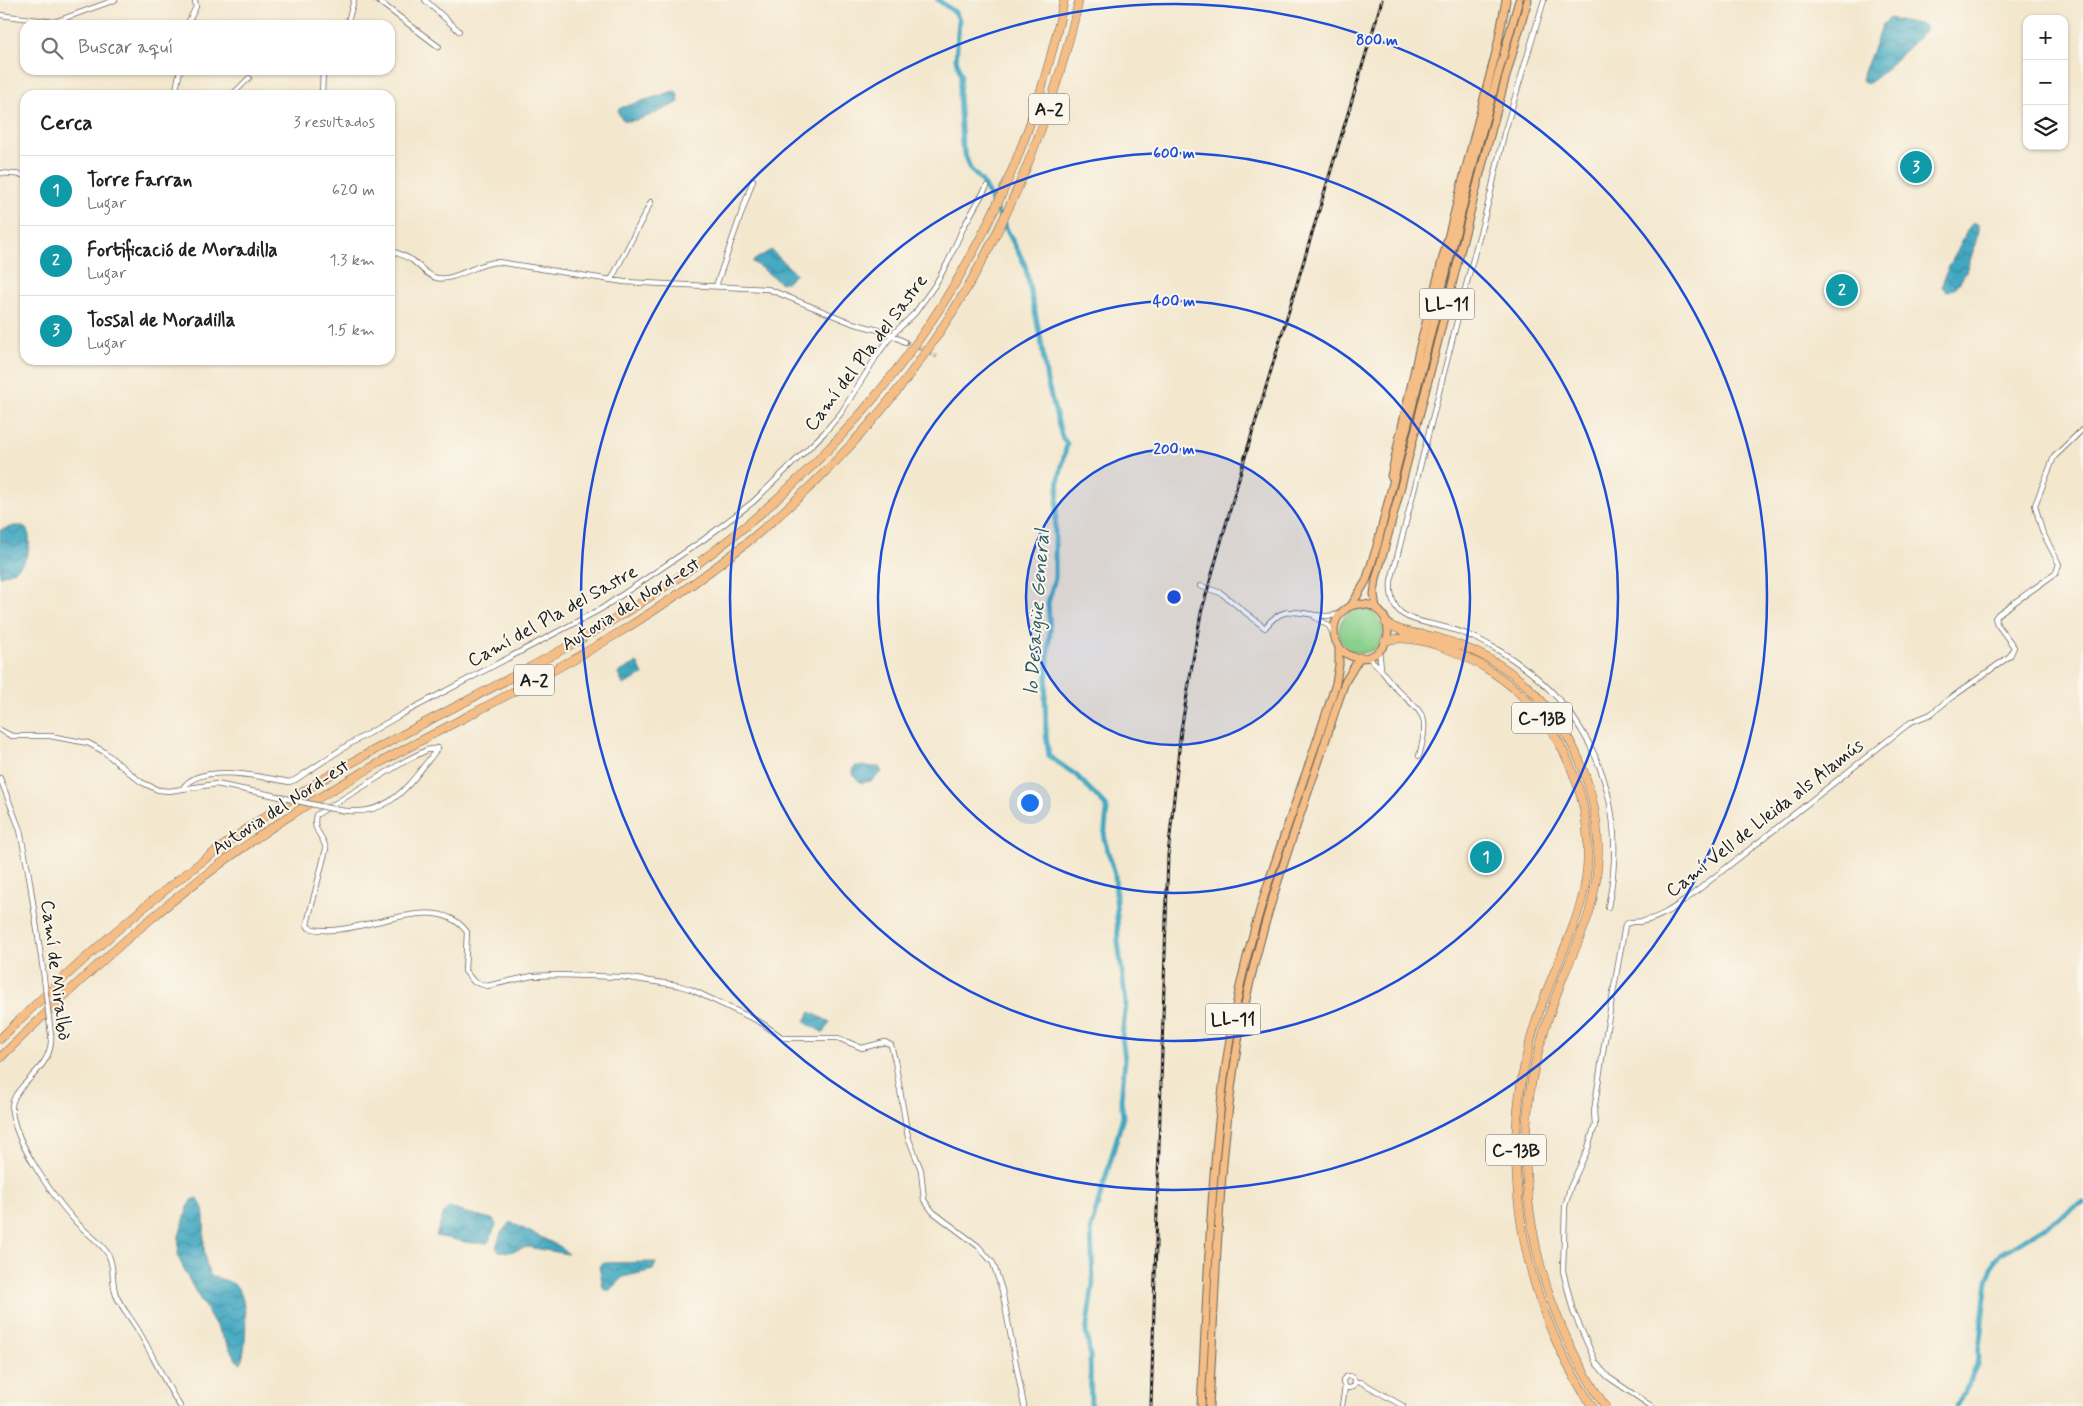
<!DOCTYPE html>
<html lang="es">
<meta charset="utf-8">
<style>
:root{--surface:#fff;--page:#f2f2f2;--text:#202124;--muted:#757577;--line:#e0e0e0;--accent:#c8321e}
body{margin:0;font-family:Mynerve,sans-serif;background:var(--page);color:var(--text)}
.controls{position:absolute;right:15px;top:15px;display:grid;overflow:hidden;border-radius:10px;box-shadow:0 1px 4px #0004}
.controls button{width:45px;height:45px;display:grid;place-items:center;padding:0;border:0;border-bottom:1px solid var(--line);background:var(--surface);color:var(--text);font:25px sans-serif}
.you{position:absolute;left:1029px;top:802px;width:18px;height:18px;margin:-12px;border:4px solid #fff;border-radius:50%;background:#1a73e8;box-shadow:0 0 0 8px #1a73e833}
.badge{display:grid;place-items:center;width:32px;height:32px;border-radius:50%;background:var(--accent);color:#fff;font-size:16px;font-weight:700}
.pin{position:absolute;translate:-50% -50%;border:2px solid #fff;box-shadow:0 1px 5px #0006}
.list{margin:0;padding:0;list-style:none}
h2{display:flex;justify-content:space-between;align-items:center;height:65px;margin:0;padding:0 20px;font-size:21px}
h2 small{font-size:16px;font-weight:400;color:var(--muted)}
.list li{display:grid;grid-template-columns:32px 1fr auto;gap:15px;align-items:center;box-sizing:border-box;height:70px;padding:0 20px;border-top:1px solid var(--line)}
.list b{display:block;font-size:19px;white-space:nowrap}
.list p{margin:0;font-size:16px;white-space:nowrap;color:var(--muted)}
.list em{font-size:16px;font-style:normal;color:var(--muted)}
.icon{flex:none;width:28px;height:28px;fill:none;stroke:currentColor;stroke-width:2;stroke-linecap:round;stroke-linejoin:round}
.map{position:relative;flex:none;width:2083px;height:1406px;overflow:hidden}
.search{position:absolute;background:var(--surface);box-shadow:0 1px 4px #0004;left:20px;top:20px;width:375px;height:55px;display:flex;align-items:center;gap:12px;box-sizing:border-box;padding:0 18px;border-radius:15px;color:var(--muted);font-size:19px}
.panel{position:absolute;background:var(--surface);box-shadow:0 1px 4px #0004;left:20px;top:90px;width:375px;height:275px;border-radius:15px}
.map>svg:first-child{display:block}
.green{fill:#89d08c;stroke:#527654}
.water{fill:url(#water-waves);stroke:#2e626e}
.lines{fill:none;stroke-linecap:round;stroke-linejoin:round}
.canal{stroke:#41a7c1;stroke-width:5}
.minor-tunnel{stroke:#c8beaa;stroke-width:4.5;stroke-dasharray:4.5 2;stroke-linecap:butt}
.minor-casing{stroke:#67635a;stroke-width:6}
.trunk-casing{stroke:#67635a;stroke-width:9}
.motorway-casing{stroke:#67635a;stroke-width:9}
.minor{stroke:#fff;stroke-width:4.5}
.trunk{stroke:#f6be87;stroke-width:7}
.motorway{stroke:#f6be87;stroke-width:8}
.rail-casing{stroke:#1c1c1c;stroke-width:3}
.rail{stroke:#fbf7ec;stroke-width:1;stroke-dasharray:4;stroke-linecap:butt}
.minor-bridge-casing{stroke:#67635a;stroke-width:6;stroke-linecap:butt}
.minor-bridge{stroke:#fff;stroke-width:4.5}
.ring{fill:none;stroke:#1d4ed8;stroke-width:2.5}
.labels{text-anchor:middle;stroke-width:4;stroke-linejoin:round;paint-order:stroke}
.shield{fill:#fbf7ec;stroke:#5f5e5a;stroke-width:1}
.shield-label{font-size:18px;font-weight:bold;fill:#1c1c1c}
.street-label{font-size:19px;fill:#1c1c1c;stroke:#fbf7ec}
.water-label{font-size:20px;font-style:italic;fill:#2d5b66;stroke:#fbf7ec}
.centre{fill:#1d4ed8;stroke:#fbf7ec;stroke-width:2.5}
.ring-label{font-size:15px;text-anchor:middle;font-weight:bold;fill:#1d4ed8;stroke:#fbf7ec;stroke-width:4;stroke-linejoin:round;paint-order:stroke}
</style>
<div class="map">
<svg width="2083" height="1406" viewBox="0 0 2083 1406">
<defs>
<pattern id="water-waves" width="16" height="10" patternUnits="userSpaceOnUse" patternTransform="scale(1.25)"><rect width="16" height="10" fill="#41a7c1"/><path d="M0 5q4-4 8 0t8 0" fill="none" stroke="#36879c"/></pattern>
</defs>
<rect width="100%" height="100%" fill="#fbf7ec"/>
<filter id="ink" filterUnits="userSpaceOnUse"><feTurbulence type="fractalNoise" baseFrequency=".02" numOctaves="2"/><feDisplacementMap in="SourceGraphic" scale="10" xChannelSelector="R" yChannelSelector="G"/><feConvolveMatrix kernelMatrix="1 2 1 2 8 2 1 2 1" color-interpolation-filters="sRGB"/></filter>
<filter id="wash" filterUnits="userSpaceOnUse"><feTurbulence type="fractalNoise" baseFrequency=".0096" numOctaves="4" result="noise"/><feDisplacementMap in="SourceGraphic" scale="20" xChannelSelector="R" yChannelSelector="G"/><feGaussianBlur stdDeviation="1.12" result="paint"/><feColorMatrix in="noise" values="0 0 0 0 0 0 0 0 0 0 0 0 0 0 0 0 0 1.4 0 .05"/><feComposite in="paint" operator="in"/></filter>
<g filter="url(#wash)">
<rect width="100%" height="100%" fill="#f3e7ce"/>
<path class="green" d="M1339 631a22 22 0 1 1 44 0a22 22 0 1 1-44 0Z"/>
<path class="water" d="M1889,18L1924,25L1926,30L1883,72L1867,84L1862,80L1864,72L1883,24Z
M674,91L677,92L679,102L673,105C662,110 639,122 628,121C622,121 619,116 618,111L620,108Z
M1973,222L1979,225V231C1973,249 1965,290 1947,291L1942,287L1944,277L1968,229Z
M771,250L796,274L787,282L781,283L753,262V261Z
M14,526H23C34,533 29,557 21,565C16,571 7,574 0,576V530Z
M636,663L638,664L643,675L623,685L618,673Z
M856,766L879,767L882,772L871,781L861,783L854,776L852,769Z
M810,1012L830,1022L824,1033L806,1023L805,1021Z
M193,1199H197C208,1208 203,1232 204,1245C204,1255 206,1264 209,1273L211,1276C220,1279 229,1280 236,1286C249,1299 247,1347 241,1363L237,1361L194,1289L178,1257L179,1236L188,1207Z
M448,1208L495,1220L496,1225L488,1243H471L436,1236L444,1212Z
M510,1222L561,1247L568,1254L527,1247L509,1252L499,1251L496,1247L501,1233Z
M654,1262L656,1263L653,1270L623,1277L610,1290H605L603,1287L599,1266L602,1263Z"/>
<g class="lines">
<path class="canal" d="M938,0L956,13L959,20L956,59L961,75L959,94L962,145L970,169L981,180L1025,265L1041,341L1047,381L1062,437L1067,444L1059,478L1055,528V578L1048,603L1050,630L1045,698L1046,735L1049,756L1076,775L1106,806L1107,810L1104,839L1115,874L1118,941L1126,1003L1122,1037L1125,1060L1121,1100L1123,1117L1091,1228L1093,1283L1086,1332L1090,1353L1091,1406
M1956,1406L1969,1384L1977,1364L1987,1280L1995,1260L2000,1254L2083,1203"/>
</g>
</g>
<g filter="url(#ink)">
<g class="lines">
<path class="minor-tunnel" d="M905,342L937,357"/>
<g class="minor-casing">
<path id="minor" d="M377,0L439,47
M425,0L459,31
M1544,0L1504,134L1489,200L1469,274L1391,581C1390,594 1392,607 1404,615C1413,621 1428,623 1440,626C1457,630 1474,636 1489,645C1589,699 1631,797 1608,907
M0,15L54,22L115,0
M187,25L196,7L195,0
M347,25L354,0
M175,95L180,70
M232,95L249,78
M322,95L323,70
M0,173L25,175
M390,250C397,253 405,256 412,260C420,266 427,276 437,278C454,282 478,262 498,262L624,282L768,289L852,323L886,332L905,342
M611,280L651,202
M716,286L753,180
M1200,586L1221,593L1265,628C1288,596 1309,623 1340,614
M1315,617L1329,626L1335,638
M1379,650L1381,667
M1367,657C1380,665 1383,674 1393,685C1421,715 1432,710 1419,756
M0,730L12,736H50L88,743L103,751L141,782L158,790L169,791L216,784L267,794
M438,748L427,750L407,760L316,815C312,832 323,834 326,849L308,920L307,925L309,928C355,942 434,886 467,932L465,971L474,982L487,986L532,976L558,975L622,977L677,985L690,989L760,1022L783,1038H838L862,1048L885,1042L891,1045L895,1061L908,1137L921,1170L924,1200L933,1212L978,1246L993,1263L1002,1290L1024,1406
M0,778L20,830L29,876L43,970
M183,788C199,762 263,777 289,782L295,780L348,745L404,713L601,609L703,540L753,502L824,433L841,413L878,354L892,335L915,313L935,285L948,262L963,228L987,186
M333,809C389,821 407,787 438,748
M51,1035C54,1073 8,1084 12,1112C16,1144 54,1198 76,1222C86,1233 100,1241 108,1254C115,1266 111,1282 116,1295C121,1307 131,1318 138,1330C153,1355 164,1382 180,1406
M1343 1382a6 6 0 1 1 12 0a6 6 0 1 1-12 0Z
M1355,1382H1361L1403,1406
M1342,1406L1345,1387
M1651,1406L1608,1377L1596,1363L1573,1311L1563,1271L1565,1207L1570,1188L1587,1151L1595,1125L1594,1111L1604,1045L1625,925C1631,920 1636,923 1644,921C1659,918 1672,909 1684,901L1911,722L1931,714L1948,700L2010,656L2014,647L1997,624L1995,618L1998,614L2056,573L2059,564L2042,531L2035,505L2054,457L2083,429"/>
</g>
<g class="trunk-casing">
<path id="trunk" d="M1391,476L1419,350L1497,48L1506,0
M1334 631a27 27 0 1 1 54 0a27 27 0 1 1-54 0Z
M1351,606L1366,581L1377,546L1479,142L1519,0
M1376,609L1374,594L1376,579C1430,387 1471,191 1528,0
M1201,1406C1209,1275 1210,1141 1235,1011C1256,898 1302,793 1336,683L1339,665V647
M1209,1406C1216,1283 1218,1158 1239,1036C1254,946 1284,861 1314,775C1325,744 1334,712 1345,682L1360,657"/>
</g>
<g class="motorway-casing">
<path id="motorway" d="M1386,623C1401,633 1418,633 1435,637C1470,647 1505,664 1531,690C1590,748 1612,834 1589,913C1582,935 1572,956 1563,977C1550,1010 1539,1044 1532,1079C1512,1193 1540,1311 1605,1406
M1385,641C1416,631 1466,655 1492,672C1563,718 1600,806 1584,890C1576,928 1556,964 1543,1001C1526,1047 1516,1098 1516,1148C1515,1240 1541,1329 1592,1406
M0,1039C94,946 192,861 304,791C405,728 514,681 615,619C847,477 1009,270 1064,0
M0,1058C90,969 182,885 288,817C392,750 505,701 610,638C859,489 1014,283 1079,0"/>
</g>
<use href="#minor" class="minor"/>
<use href="#trunk" class="trunk"/>
<use href="#motorway" class="motorway"/>
<g class="rail-casing">
<path id="rail" d="M1151,1406L1168,855L1181,730L1201,613L1245,457L1382,0"/>
</g>
<use href="#rail" class="rail"/>
<g class="minor-bridge-casing">
<path id="minor-bridge" d="M267,794L333,809
M43,970L51,1035"/>
</g>
<use href="#minor-bridge" class="minor-bridge"/>
</g>
</g>
<circle cx="1174" cy="597" r="148" fill="#1d4ed8" fill-opacity=".12"/>
<g class="ring">
<circle cx="1174" cy="597" r="148"/>
<circle cx="1174" cy="597" r="296"/>
<circle cx="1174" cy="597" r="444"/>
<circle cx="1174" cy="597" r="593"/>
</g>
<g class="labels">
<g class="shield">
<rect x="1029" y="93.5" width="40" height="31" rx="4"/>
<rect x="1419.5" y="288.5" width="55" height="31" rx="4"/>
<rect x="514" y="664.5" width="40" height="31" rx="4"/>
<rect x="1512" y="702.5" width="60" height="31" rx="4"/>
<rect x="1205.5" y="1003.5" width="55" height="31" rx="4"/>
<rect x="1486" y="1134.5" width="60" height="31" rx="4"/>
</g>
<g class="shield-label">
<text x="1049" y="115">A-2</text>
<text x="1447" y="310">LL-11</text>
<text x="534" y="686">A-2</text>
<text x="1542" y="724">C-13B</text>
<text x="1233" y="1025">LL-11</text>
<text x="1516" y="1156">C-13B</text>
</g>
<g class="street-label">
<text transform="translate(865 352) rotate(-53)" y="7">Camí del Pla del Sastre</text>
<text transform="translate(630 603) rotate(-32)" y="7">Autovia del Nord-est</text>
<text transform="translate(552 615) rotate(-29)" y="7">Camí del Pla del Sastre</text>
<text transform="translate(280 806) rotate(-33)" y="7">Autovia del Nord-est</text>
<text transform="translate(1764 817) rotate(-38)" y="7">Camí Vell de Lleida als Alamús</text>
<text transform="translate(57 970) rotate(83)" y="7">Camí de Miralbò</text>
</g>
<g class="water-label">
<text transform="translate(1036 612) rotate(-86)" y="7">lo Desaigüe General</text>
</g>
</g>
<circle cx="1174" cy="597" r="8" class="centre"/>
<g class="ring-label">
<text x="1377" y="45">800 m</text>
<text x="1174" y="158">600 m</text>
<text x="1174" y="306">400 m</text>
<text x="1174" y="454">200 m</text>
</g>
</svg>
<div class="controls">
<button>+</button>
<button>−</button>
<button><svg class="icon" aria-label="layers" viewBox="0 0 24 24"><path d="M12 4l9 5-9 5-9-5zM3 14l9 5 9-5"/></svg></button>
</div>
<div class="you"></div>
<div class="pin badge" style="left:1486px;top:857px;background:#0f9aa8">1</div>
<div class="pin badge" style="left:1842px;top:290px;background:#0f9aa8">2</div>
<div class="pin badge" style="left:1916px;top:167px;background:#0f9aa8">3</div>
<div class="search"><svg class="icon" aria-label="search" viewBox="0 0 24 24"><circle cx="10" cy="10" r="6"/><path d="M15 15l6 6"/></svg>Buscar aquí</div>
<section class="panel">
<h2>Cerca<small>3 resultados</small></h2>
<ul class="list">
<li><span class="badge" style="background:#0f9aa8">1</span><div><b>Torre Farran</b><p>Lugar</p></div><em>620 m</em></li>
<li><span class="badge" style="background:#0f9aa8">2</span><div><b>Fortificació de Moradilla</b><p>Lugar</p></div><em>1.3 km</em></li>
<li><span class="badge" style="background:#0f9aa8">3</span><div><b>Tossal de Moradilla</b><p>Lugar</p></div><em>1.5 km</em></li>
</ul>
</section>
</div>
